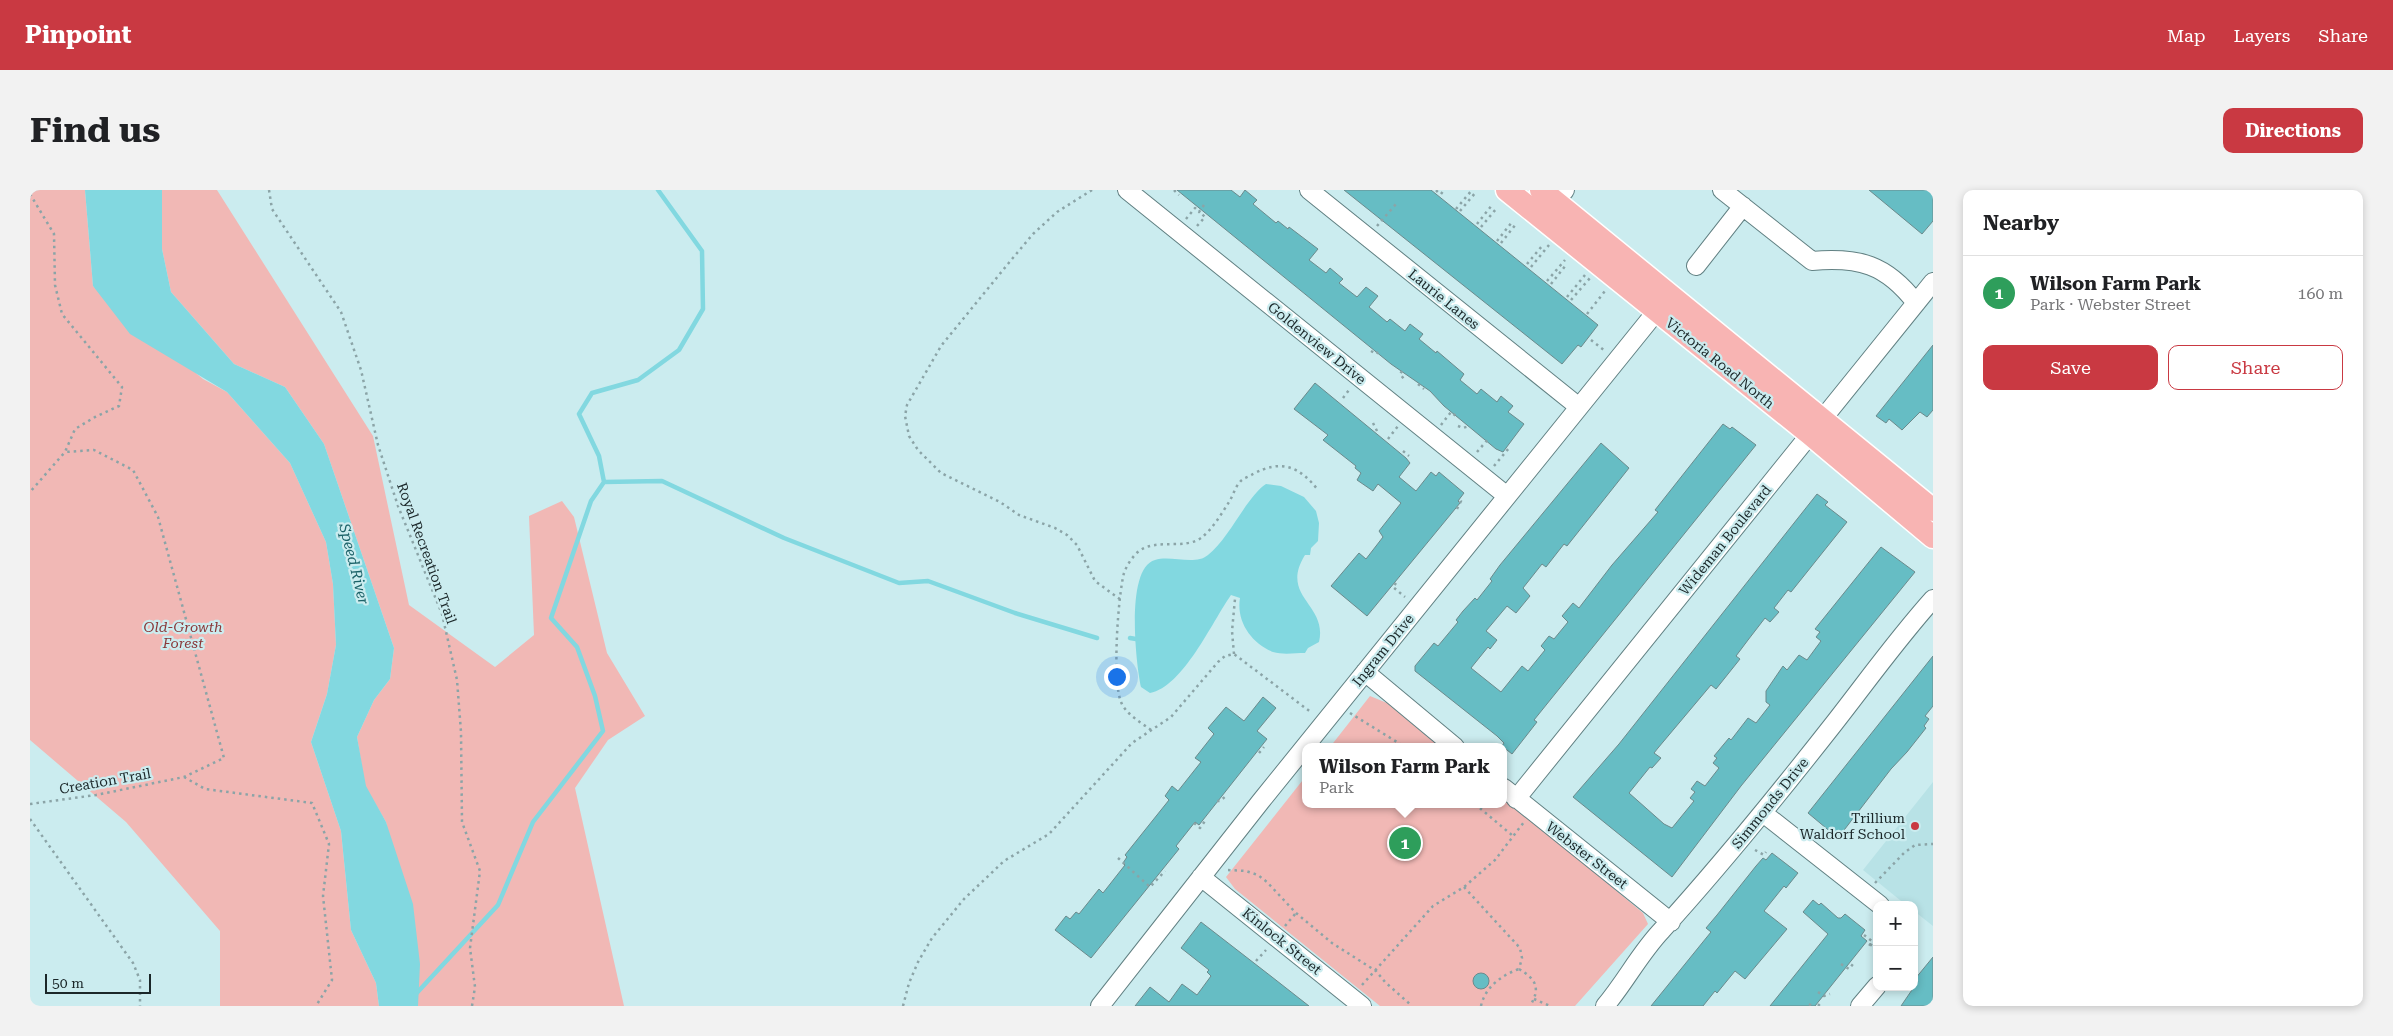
<!DOCTYPE html>
<meta charset="utf-8">
<style>
:root{--surface:#fff;--page:#f2f2f2;--text:#202124;--muted:#757577;--line:#e0e0e0;--accent:#c93942}
body{margin:0;font-family:"Roboto Serif",serif;background:var(--page);color:var(--text)}
.controls{position:absolute;right:15px;bottom:15px;display:grid;overflow:hidden;border-radius:10px;box-shadow:0 2px 8px #0003}
.controls button{width:45px;height:45px;display:grid;place-items:center;padding:0;border:0;border-bottom:1px solid var(--line);background:var(--surface);color:var(--text);font:25px sans-serif}
.scale{position:absolute;left:15px;bottom:12px;width:106px;box-sizing:border-box;padding-left:5px;border:2px solid #1b2729;border-top:0;font-size:14px;line-height:18px;white-space:nowrap;color:#1b2729;-webkit-text-stroke:4px #cbecef;paint-order:stroke}
.you{position:absolute;left:1086px;top:486px;width:18px;height:18px;margin:-12px;border:4px solid #fff;border-radius:50%;background:#1a73e8;box-shadow:0 0 0 8px #1a73e833}
.badge{display:grid;place-items:center;width:32px;height:32px;border-radius:50%;background:var(--accent);color:#fff;font-size:16px;font-weight:700}
.pin{position:absolute;translate:-50% -50%;border:2px solid #fff;box-shadow:0 1px 5px #0006}
.popup{position:absolute;left:1272px;top:553px;width:205px;height:65px;box-sizing:border-box;display:grid;place-content:center;border-radius:10px;background:var(--surface);filter:drop-shadow(0 1px 4px #0005);font-size:16px;white-space:nowrap;color:var(--muted)}
.popup b{font-size:19px;color:var(--text)}
.popup::after{content:'';position:absolute;left:50%;top:100%;margin-left:-10px;border:10px solid transparent;border-top-color:var(--surface)}
.list{margin:0;padding:0;list-style:none}
h2{display:flex;justify-content:space-between;align-items:center;height:65px;margin:0;padding:0 20px;font-size:21px}
h2 small{font-size:16px;font-weight:400;color:var(--muted)}
.list li{display:grid;grid-template-columns:32px 1fr auto;gap:15px;align-items:center;box-sizing:border-box;height:75px;padding:0 20px;border-top:1px solid var(--line)}
.list b{display:block;font-size:19px;white-space:nowrap}
.list p{margin:0;font-size:16px;white-space:nowrap;color:var(--muted)}
.list em{font-size:16px;font-style:normal;color:var(--muted)}
.actions{display:flex;gap:10px;padding:15px 20px}
.actions a{flex:1;padding:11px 0;border:1px solid var(--accent);border-radius:10px;text-align:center;font-size:18px;color:var(--accent)}
.actions .main{background:var(--accent);color:#fff}
.map{position:relative;flex:none;width:1903px;height:816px;overflow:hidden;border-radius:10px}
header{display:flex;align-items:center;gap:30px;box-sizing:border-box;height:70px;padding:0 25px;background:var(--accent);color:#fff}
header strong{font-size:24px}
nav{display:flex;gap:28px;margin-inline-start:auto;font-size:18px}
.intro{display:flex;align-items:center;justify-content:space-between;box-sizing:border-box;height:120px;padding:0 30px}
h1{margin:0;font-size:35px}
.button{padding:12px 22px;border-radius:10px;background:var(--accent);color:#fff;font-size:18px;font-weight:700}
main{display:flex;gap:30px;padding:0 30px}
aside{flex:1;background:var(--surface);border-radius:10px;box-shadow:0 2px 8px #0003}
.map>svg:first-child{display:block}
.built{fill:#b8e2e6}
.green{fill:#f1b8b5}
.water{fill:#82d8e0}
.lines{fill:none;stroke-linecap:round;stroke-linejoin:round}
.stream{stroke:#82d8e0;stroke-width:4.5}
.building{fill:#66bdc4;stroke:#6b8a8c}
.minor-casing{stroke:#628183;stroke-width:20}
.major-casing{stroke:#fff;stroke-width:25}
.path{stroke:#8ba4a7;stroke-width:2.5;stroke-dasharray:2.5 4;stroke-linecap:butt}
.minor{stroke:#fff;stroke-width:18}
.major{stroke:#f8b4b3;stroke-width:22}
.poi-dot{fill:#c93942;stroke:#cbecef;stroke-width:2}
.labels{text-anchor:middle;stroke-width:4.5;stroke-linejoin:round;paint-order:stroke}
.street-label{font-size:14px;fill:#1b2729;stroke:#cbecef}
.park-label{font-size:14px;font-style:italic;fill:#8a3738;stroke:#cbecef}
.poi-label{font-size:14px;fill:#1b2729;stroke:#cbecef;text-anchor:end}
.water-label{font-size:15px;font-style:italic;fill:#1b6268;stroke:#cbecef}
</style>
<header>
<strong>Pinpoint</strong>
<nav><a>Map</a><a>Layers</a><a>Share</a></nav>
</header>
<div class="intro"><h1>Find us</h1><a class="button">Directions</a></div>
<main>
<div class="map">
<svg width="1903" height="816" viewBox="0 0 1903 816">
<rect width="100%" height="100%" fill="#cbecef"/>
<path class="built" d="M1903,592V736L1884,721V715H1876L1833,680Z"/>
<path class="green" d="M0,0H55L63,96L173,189L197,202L260,273L296,352L303,394L306,455L297,504L281,552L311,641L321,740L346,793L349,816H190V741L96,632L0,550Z
M132,0H187L343,246L379,415L465,477L504,445L499,326L532,311L544,327L577,463L615,526L578,550L545,598L594,816H388V802L356,632L335,596L327,547L344,510L360,489L364,458L294,254L255,197L204,174L141,102L132,59Z
M1340,506L1357,513L1411,557H1300Z
M1276,586V614H1474V607L1613,723L1618,734L1545,816H1350L1205,699L1196,687Z"/>
<path class="water" d="M55,0H132V59L141,102L204,174L255,197L294,254L364,458L360,489L344,510L327,547L336,596L356,632L383,714L390,774L388,816H349L346,793L321,740L311,641L281,552L297,504L306,455L303,394L296,352L260,273L197,202L100,144L63,96Z
M1236,294L1251,296L1274,307L1286,321L1289,333L1288,351L1281,358L1280,365H1275C1249,407 1298,414 1289,452L1278,458L1275,463C1265,463 1253,465 1243,462C1221,453 1206,431 1210,408L1201,405C1182,432 1153,497 1120,503L1111,497C1106,474 1095,378 1125,370C1141,365 1165,376 1178,365C1199,349 1217,306 1236,294Z"/>
<g class="lines">
<path class="stream" d="M574,292L632,291L754,348L869,393L898,391L985,423L1067,448
M1100,448L1106,449
M384,806L468,715L503,632L573,541L565,506L547,457L521,428L561,311L574,292L569,266L549,224L562,203L608,190L649,160L673,119L672,61L628,0"/>
</g>
<path class="building" d="M1147,0H1201L1210,7L1215,0L1227,10L1223,14L1246,33L1248,31L1258,39L1259,37L1288,59L1279,70L1296,83L1300,78L1313,89L1309,93L1327,107L1336,97L1348,106L1339,117L1357,132L1360,129L1375,141L1380,134L1393,144L1389,149L1406,163L1407,161L1434,184L1430,190L1447,204L1451,199L1467,212L1471,206L1483,216L1478,222L1494,234L1473,262L1466,259L1414,216L1400,201L1361,174Z
M1314,0H1401L1568,135L1551,157L1548,155L1532,174Z
M1839,0H1903V31L1892,44Z
M1903,155V220L1897,227L1890,222L1872,240L1859,229L1856,233L1846,226Z
M1285,193L1376,268L1380,273L1369,287L1386,301L1401,282L1406,286L1409,282L1434,303L1428,311L1430,313L1337,426L1301,396L1329,363L1336,369L1353,347L1349,341L1371,313L1348,294L1343,301L1327,290L1331,283L1325,278L1326,276L1293,250L1298,245L1264,219Z
M1693,234L1700,239L1702,237L1726,255L1504,530L1507,532L1482,564L1472,556L1474,553L1467,546L1385,481V476L1404,453L1408,456L1428,432L1426,430L1433,421L1445,408L1447,410L1462,391L1460,389L1470,375L1571,253L1599,278L1537,356L1534,354L1516,377L1512,374L1493,398L1500,406L1486,423L1477,416L1456,441L1467,450L1460,459L1458,457L1441,478L1471,502L1492,476L1498,481L1515,460L1511,456L1519,446L1524,449L1538,432L1532,426L1543,413L1549,418L1582,375L1628,322L1625,320Z
M1787,304L1798,312L1795,315L1817,332L1761,402L1758,400L1744,418L1749,422L1740,432L1735,428L1718,450L1706,466L1710,469L1686,499L1681,495L1628,558L1624,563L1631,568L1622,578L1620,577L1599,603L1634,634L1642,638L1664,611L1660,608L1665,602L1661,599L1667,591L1675,596L1689,578L1683,573L1687,568L1684,566L1699,548L1701,550L1718,528L1726,533L1740,515L1736,512V501L1753,476L1757,480L1769,465L1777,470L1791,451L1786,447L1790,442L1785,439L1851,357L1885,382L1711,596L1642,687L1543,607L1589,554Z
M1903,466V516L1895,526L1899,529L1894,536L1896,538L1877,562L1861,579L1808,648L1778,623Z
M1233,507L1246,518L1227,541L1237,549L1169,635L1165,632L1146,656L1149,659L1061,768L1025,740L1036,726L1040,729L1046,722L1049,724L1069,699L1073,703L1095,675L1093,673L1097,667L1095,665L1139,610L1135,606L1142,596L1148,601L1171,572L1165,568L1184,544L1178,538L1196,517L1214,531Z
M1742,663L1768,683L1756,698L1754,696L1734,721L1757,739L1715,789L1705,781L1687,803L1685,801L1673,816H1621L1681,742L1676,738L1687,725L1726,676L1733,668L1736,670Z
M1783,710L1789,715L1791,713L1808,728H1811L1815,724L1835,740L1831,746L1837,751L1785,816H1740L1798,744L1773,722Z
M1171,732L1242,787L1279,816H1105L1120,797L1139,812L1152,794L1167,805L1181,786L1177,782L1179,780L1151,758Z
M1903,767V816H1871L1888,791L1885,789Z
M1443 791a8 8 0 1 1 16 0a8 8 0 1 1-16 0Z"/>
<g class="lines">
<g class="minor-casing">
<path id="minor" d="M1097,0L1477,306
M1279,0L1549,217
M1692,0L1782,71C1829,67 1856,74 1886,113
M1525,12L1535,0
M1666,76L1713,16
M1335,482L1425,557
M1474,598L1641,732
M1486,609L1903,92
M1733,623L1850,715
M1171,687L1332,816
M1070,816L1231,611L1634,112
M1575,816C1596,791 1610,763 1632,740C1691,675 1747,606 1802,536C1835,494 1867,449 1903,409
M1830,816L1847,796"/>
</g>
<g class="major-casing">
<path id="major" d="M1477,0L1780,244L1903,347
M1511,0L1903,320"/>
</g>
<path class="path" d="M239,0L242,19L311,122L331,180L348,255L368,316L412,424L427,490L431,542L432,632L450,681L440,758L445,797L442,816
M1062,0L1027,22L1003,44L982,69L911,156L877,215L875,226L879,246L888,260L911,283L970,312L989,325L1025,338L1037,345L1047,355L1065,391L1091,410
M1144,0L1149,5
M1406,2L1408,0
M0,4L24,44L25,95L32,124L92,197L89,216L65,227L45,239L35,262L0,302
M1411,4L1414,0
M1426,19L1442,0
M1430,21L1446,2
M1156,29L1165,18L1169,22L1174,15
M1447,34L1462,15
M1167,36L1175,27L1172,24
M1347,36L1366,14
M1451,37L1466,19
M1467,51L1482,32
M1471,53L1486,34
M1497,74L1512,56
M1501,77L1519,55
M1517,91L1535,70
M1521,94L1536,75
M1537,107L1555,85
M1541,110L1560,88
M1557,124L1575,101
M1561,150L1575,161
M1341,161L1346,164L1348,162
M1372,181L1370,184L1374,189
M1388,194L1394,199
M1313,208L1319,200
M1343,233L1348,243
M1411,235L1421,222L1426,226
M1428,236L1433,238L1439,236
M1358,249L1368,236
M1373,261L1379,266
M1447,262L1459,248
M1464,276L1479,258
M1427,319L1431,311L1430,310
M1366,393L1363,397L1375,407
M1204,464L1202,441L1205,409
M1320,523L1375,557
M1121,540C1110,532 1096,524 1091,512C1082,490 1088,406 1094,383C1097,375 1102,367 1109,361C1127,348 1154,360 1171,348C1182,340 1192,323 1199,312C1203,306 1205,297 1210,292C1213,288 1219,287 1223,284C1251,269 1269,276 1288,300
M1229,563L1234,557
M154,587L175,599L282,613L299,654L293,706L302,790L286,816
M1187,611H1190L1196,606
M0,614L66,605L154,587L194,568L128,327L103,280L64,260L35,262
M1445,614L1483,646
M0,629L103,773L110,790V816
M1164,633L1170,638L1175,631
M1725,660L1734,665L1736,662
M1088,668L1120,697L1135,681
M1198,680L1216,681L1228,685L1237,692L1266,723L1302,753L1346,781L1355,792L1382,816
M1845,693L1874,663L1885,655L1903,654
M1434,697L1490,758L1492,768L1489,779
M1255,736L1266,723
M1834,745L1842,751L1838,758
M1840,754L1847,759
M1226,771L1236,760
M1811,774L1819,779L1823,774
M1489,779C1506,789 1511,798 1500,816
M1332,795L1403,716L1434,697L1465,670L1494,632
M1788,802L1794,806L1800,804
M1504,809L1520,816
M1779,814L1782,816
M873,816L879,793L888,772L902,748L934,709L974,671L1019,644L1102,553L1141,527L1188,472L1195,466L1204,464L1282,523
M1451,816C1455,797 1472,785 1489,779
M1788,816L1790,814"/>
<use href="#minor" class="minor"/>
<use href="#major" class="major"/>
</g>
<circle class="poi-dot" cx="1885" cy="636" r="5"/>
<g class="labels">
<g class="street-label">
<text transform="translate(1414 109) rotate(39)" y="5">Laurie Lanes</text>
<text transform="translate(1287 153) rotate(39)" y="5">Goldenview Drive</text>
<text transform="translate(1690 173) rotate(39)" y="5">Victoria Road North</text>
<text transform="translate(1695 350) rotate(-51)" y="5">Wideman Boulevard</text>
<text transform="translate(397 363) rotate(70)" y="5">Royal Recreation Trail</text>
<text transform="translate(1353 460) rotate(-51)" y="5">Ingram Drive</text>
<text transform="translate(75 591) rotate(-10)" y="5">Creation Trail</text>
<text transform="translate(1740 613) rotate(-51)" y="5">Simmonds Drive</text>
<text transform="translate(1557 665) rotate(38)" y="5">Webster Street</text>
<text transform="translate(1252 751) rotate(39)" y="5">Kinlock Street</text>
</g>
<g class="park-label">
<text x="153" y="442">Old-Growth<tspan x="153" dy="16">Forest</tspan></text>
</g>
<g class="poi-label">
<text x="1875" y="633">Trillium<tspan x="1875" dy="16">Waldorf School</tspan></text>
</g>
<g class="water-label">
<text transform="translate(324 374) rotate(76)" y="5">Speed River</text>
</g>
</g>
</svg>
<div class="controls">
<button>+</button>
<button>−</button>
</div>
<div class="scale">50 m</div>
<div class="you"></div>
<div class="pin badge" style="left:1375px;top:653px;background:#2e9e5b">1</div>
<div class="popup"><b>Wilson Farm Park</b>Park</div>
</div>
<aside>
<h2>Nearby<small></small></h2>
<ul class="list">
<li><span class="badge" style="background:#2e9e5b">1</span><div><b>Wilson Farm Park</b><p>Park · Webster Street</p></div><em>160 m</em></li>
</ul>
<div class="actions"><a class="main">Save</a><a>Share</a></div>
</aside>
</main>
